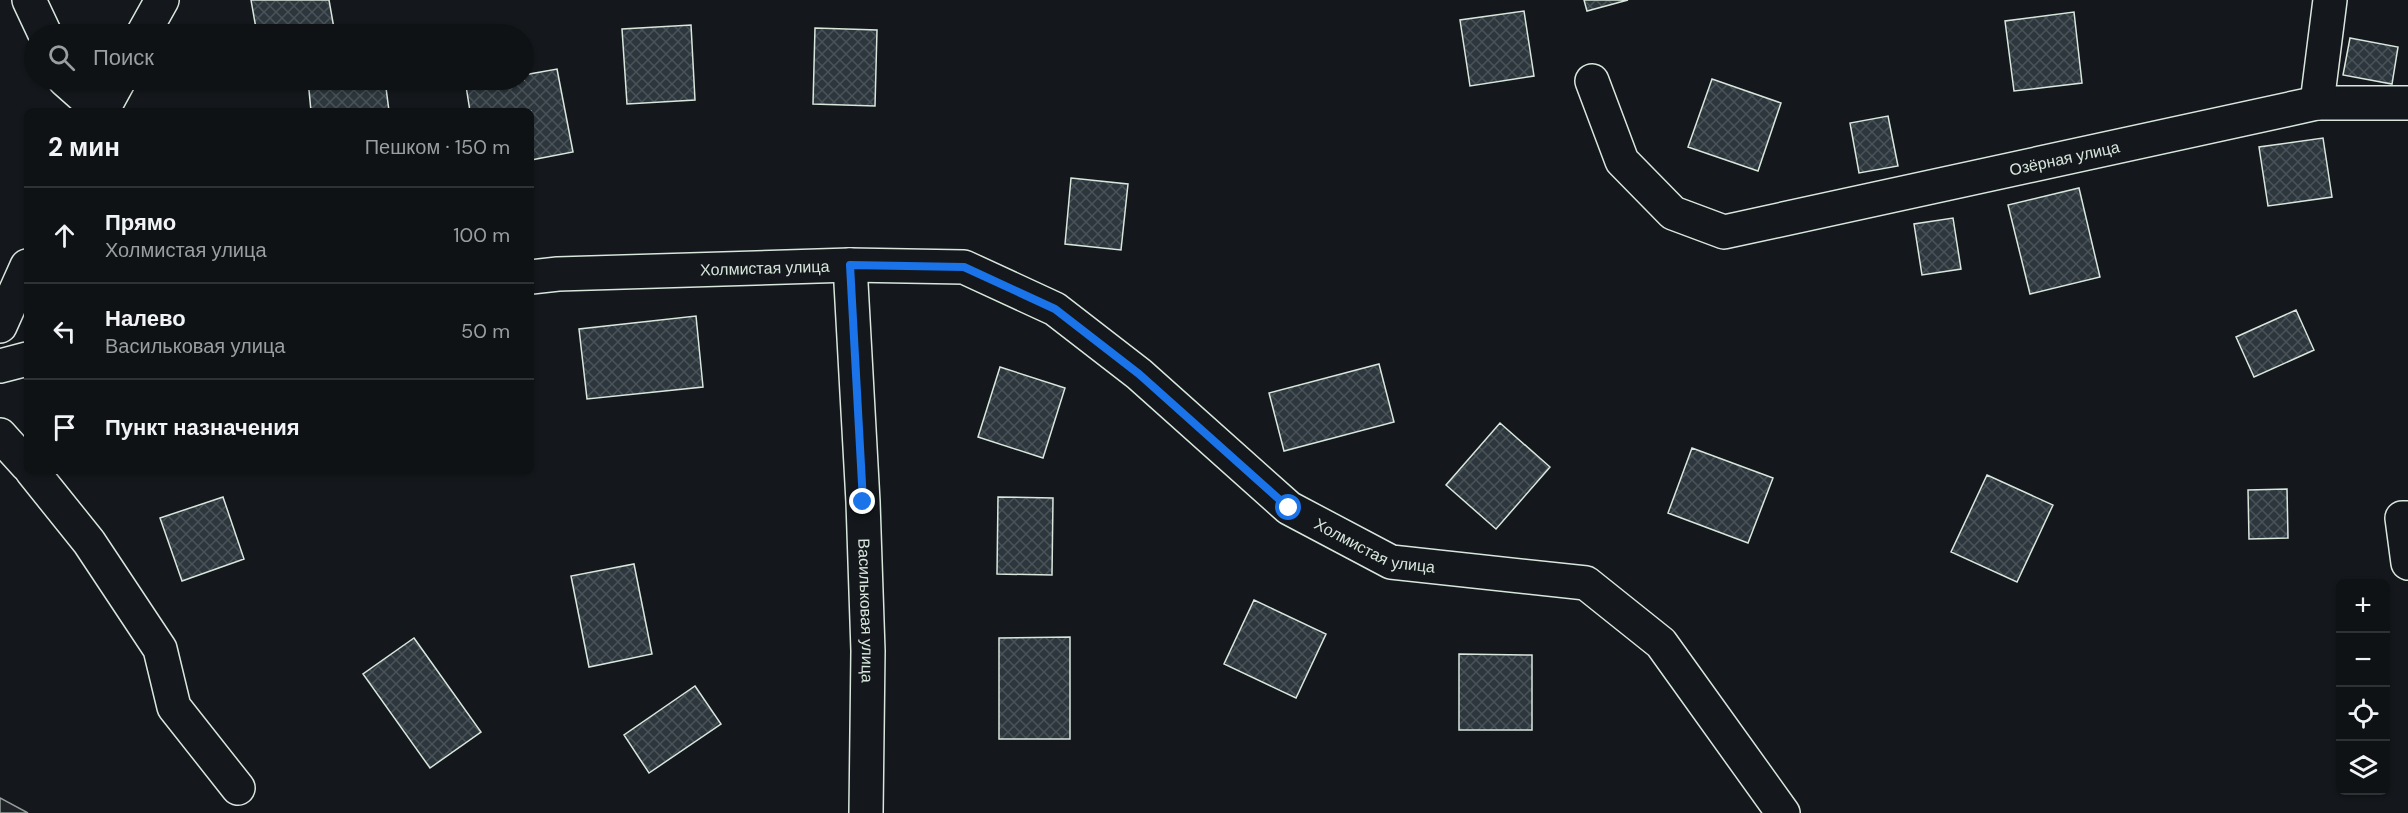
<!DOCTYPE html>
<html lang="ru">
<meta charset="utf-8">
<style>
:root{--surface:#0f1215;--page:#181b1e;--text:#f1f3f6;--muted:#9b9ea0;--line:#2f3234}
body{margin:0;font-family:"DM Sans",sans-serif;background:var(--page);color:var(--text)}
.controls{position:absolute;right:18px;bottom:18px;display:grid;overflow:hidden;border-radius:9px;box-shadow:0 2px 4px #0004}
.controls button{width:54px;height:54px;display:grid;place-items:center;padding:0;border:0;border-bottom:2px solid var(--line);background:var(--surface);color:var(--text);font:30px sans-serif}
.stop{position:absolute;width:18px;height:18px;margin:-14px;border:4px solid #1a73e8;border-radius:50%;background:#fff}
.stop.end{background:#1a73e8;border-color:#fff;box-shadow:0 2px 6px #0008}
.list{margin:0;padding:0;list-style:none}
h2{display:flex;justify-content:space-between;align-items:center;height:78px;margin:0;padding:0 24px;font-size:26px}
h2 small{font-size:20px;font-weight:400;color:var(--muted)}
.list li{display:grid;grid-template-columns:39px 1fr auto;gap:18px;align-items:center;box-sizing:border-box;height:96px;padding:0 24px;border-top:2px solid var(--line)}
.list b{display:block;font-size:22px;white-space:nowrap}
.list p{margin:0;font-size:20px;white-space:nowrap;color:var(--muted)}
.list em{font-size:20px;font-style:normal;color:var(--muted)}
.icon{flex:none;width:33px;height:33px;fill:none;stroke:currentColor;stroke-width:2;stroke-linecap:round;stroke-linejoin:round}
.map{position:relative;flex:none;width:2408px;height:813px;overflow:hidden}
.search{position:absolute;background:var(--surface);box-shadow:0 2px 4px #0004;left:24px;top:24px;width:510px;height:66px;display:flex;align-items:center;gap:15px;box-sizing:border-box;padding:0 21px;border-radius:33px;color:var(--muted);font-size:22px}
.panel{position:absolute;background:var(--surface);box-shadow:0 2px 4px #0004;left:24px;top:108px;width:510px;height:366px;border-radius:9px}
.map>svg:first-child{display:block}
.forest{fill:url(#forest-crowns);stroke:#939e99;stroke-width:1.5}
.building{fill:url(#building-cross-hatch);stroke:#d8e6dc;stroke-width:1.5}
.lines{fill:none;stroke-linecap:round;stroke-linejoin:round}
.minor-casing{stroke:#d8e6dc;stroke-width:36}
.minor{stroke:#14181c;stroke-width:33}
.route{stroke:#1a73e8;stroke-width:8}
.labels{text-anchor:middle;stroke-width:4.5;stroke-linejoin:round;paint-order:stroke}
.street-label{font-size:16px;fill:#d8e6dc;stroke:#14181c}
</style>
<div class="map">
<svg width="2408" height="813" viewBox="0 0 2408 813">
<defs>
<pattern id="forest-crowns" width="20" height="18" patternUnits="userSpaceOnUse" patternTransform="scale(1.5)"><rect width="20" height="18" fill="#202428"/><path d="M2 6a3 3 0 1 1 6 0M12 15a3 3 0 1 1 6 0" fill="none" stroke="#404447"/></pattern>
<pattern id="building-cross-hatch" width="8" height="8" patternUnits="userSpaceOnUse" patternTransform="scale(1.5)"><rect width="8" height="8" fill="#2c363c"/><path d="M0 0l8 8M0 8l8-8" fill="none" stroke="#4a5358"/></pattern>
</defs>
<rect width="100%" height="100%" fill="#14181c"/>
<path class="forest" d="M0,798L28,813H0Z"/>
<path class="building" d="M251,0H329L335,34H257Z
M1584,0H1628L1587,11Z
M1524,11L1534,76L1470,86L1460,20Z
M2074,12L2082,83L2014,91L2005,21Z
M691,25L695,100L627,104L622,29Z
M815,28L877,30L875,106L813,104Z
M2350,38L2398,47L2392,84L2343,75Z
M557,69L573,152L531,160V111H470L466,86L502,80H524V75Z
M1712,79L1781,103L1758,171L1688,147Z
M308,80H385L389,111H311Z
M1888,116L1898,166L1859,173L1850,123Z
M2323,138L2332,197L2268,206L2259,147Z
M1071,178L1128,184L1121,250L1065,244Z
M2079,188L2100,277L2030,294L2008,205Z
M1953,218L1961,269L1922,275L1914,224Z
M2296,310L2314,350L2254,377L2236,337Z
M696,316L703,387L587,399L579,329Z
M1379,364L1394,422L1284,451L1269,393Z
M1000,367L1065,388L1043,458L978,437Z
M1500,423L1550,467L1496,529L1446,485Z
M1692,448L1773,478L1748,543L1668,513Z
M1987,475L2053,505L2017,582L1951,552Z
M2287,489L2288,538L2249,539L2248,490Z
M223,497L244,559L182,581L160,518Z
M998,497L1053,498L1052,575L997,574Z
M634,564L652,654L589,667L571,576Z
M1254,600L1326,634L1296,698L1224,664Z
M1070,637V739H999V638Z
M414,638L481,732L430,768L363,674Z
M1459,654L1532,655V730H1459Z
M695,686L721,724L649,773L624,735Z"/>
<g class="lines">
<g class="minor-casing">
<g id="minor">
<path d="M29,0L45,34"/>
<path d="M143,34L162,0"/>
<path d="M65,80L100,111"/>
<path id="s1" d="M1592,81L1622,161L1673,213L1724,232L2317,103H2408"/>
<path d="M2317,103L2330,0"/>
<path d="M102,111L119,80"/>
<path id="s2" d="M850,265L863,502L868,651L866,813"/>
<path id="s3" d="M531,277L558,274L850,265L964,267L1055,309L1139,374L1289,508L1391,562L1586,583L1661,643L1783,813"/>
<path d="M0,326L27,266"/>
<path d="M0,366L27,359"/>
<path d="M0,435L27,465"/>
<path d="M32,471L89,542L160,649L174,707L238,788"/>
<path d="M2408,518H2402L2408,563"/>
</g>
</g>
<use href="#minor" class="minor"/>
</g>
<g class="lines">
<path class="route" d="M863,502L850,265L964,267L1055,309L1139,374L1289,508"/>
</g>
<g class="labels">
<g class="street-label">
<text dy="6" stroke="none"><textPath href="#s1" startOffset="561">Озёрная улица</textPath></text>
<text dy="6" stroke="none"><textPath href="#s3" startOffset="234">Холмистая улица</textPath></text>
<text dy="6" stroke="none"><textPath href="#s3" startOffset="936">Холмистая улица</textPath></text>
<text dy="6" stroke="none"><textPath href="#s2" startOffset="346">Васильковая улица</textPath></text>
</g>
</g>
</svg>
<div class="controls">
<button>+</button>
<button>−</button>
<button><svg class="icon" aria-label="locate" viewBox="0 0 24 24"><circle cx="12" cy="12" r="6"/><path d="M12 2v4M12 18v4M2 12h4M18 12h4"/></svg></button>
<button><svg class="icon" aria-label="layers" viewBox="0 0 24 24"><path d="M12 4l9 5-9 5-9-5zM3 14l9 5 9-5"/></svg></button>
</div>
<div class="stop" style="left:1289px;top:508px"></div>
<div class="stop end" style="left:863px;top:502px"></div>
<div class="search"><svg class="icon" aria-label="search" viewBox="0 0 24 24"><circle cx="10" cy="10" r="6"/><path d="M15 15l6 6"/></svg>Поиск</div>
<section class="panel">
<h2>2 мин<small>Пешком · 150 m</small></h2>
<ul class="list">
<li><svg class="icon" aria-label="ahead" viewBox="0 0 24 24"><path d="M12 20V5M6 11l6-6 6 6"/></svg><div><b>Прямо</b><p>Холмистая улица</p></div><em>100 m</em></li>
<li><svg class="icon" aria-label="left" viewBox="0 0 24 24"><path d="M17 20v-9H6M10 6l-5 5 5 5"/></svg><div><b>Налево</b><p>Васильковая улица</p></div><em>50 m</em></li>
<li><svg class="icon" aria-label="arrive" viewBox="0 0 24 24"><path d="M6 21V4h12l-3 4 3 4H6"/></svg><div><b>Пункт назначения</b></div></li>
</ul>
</section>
</div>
